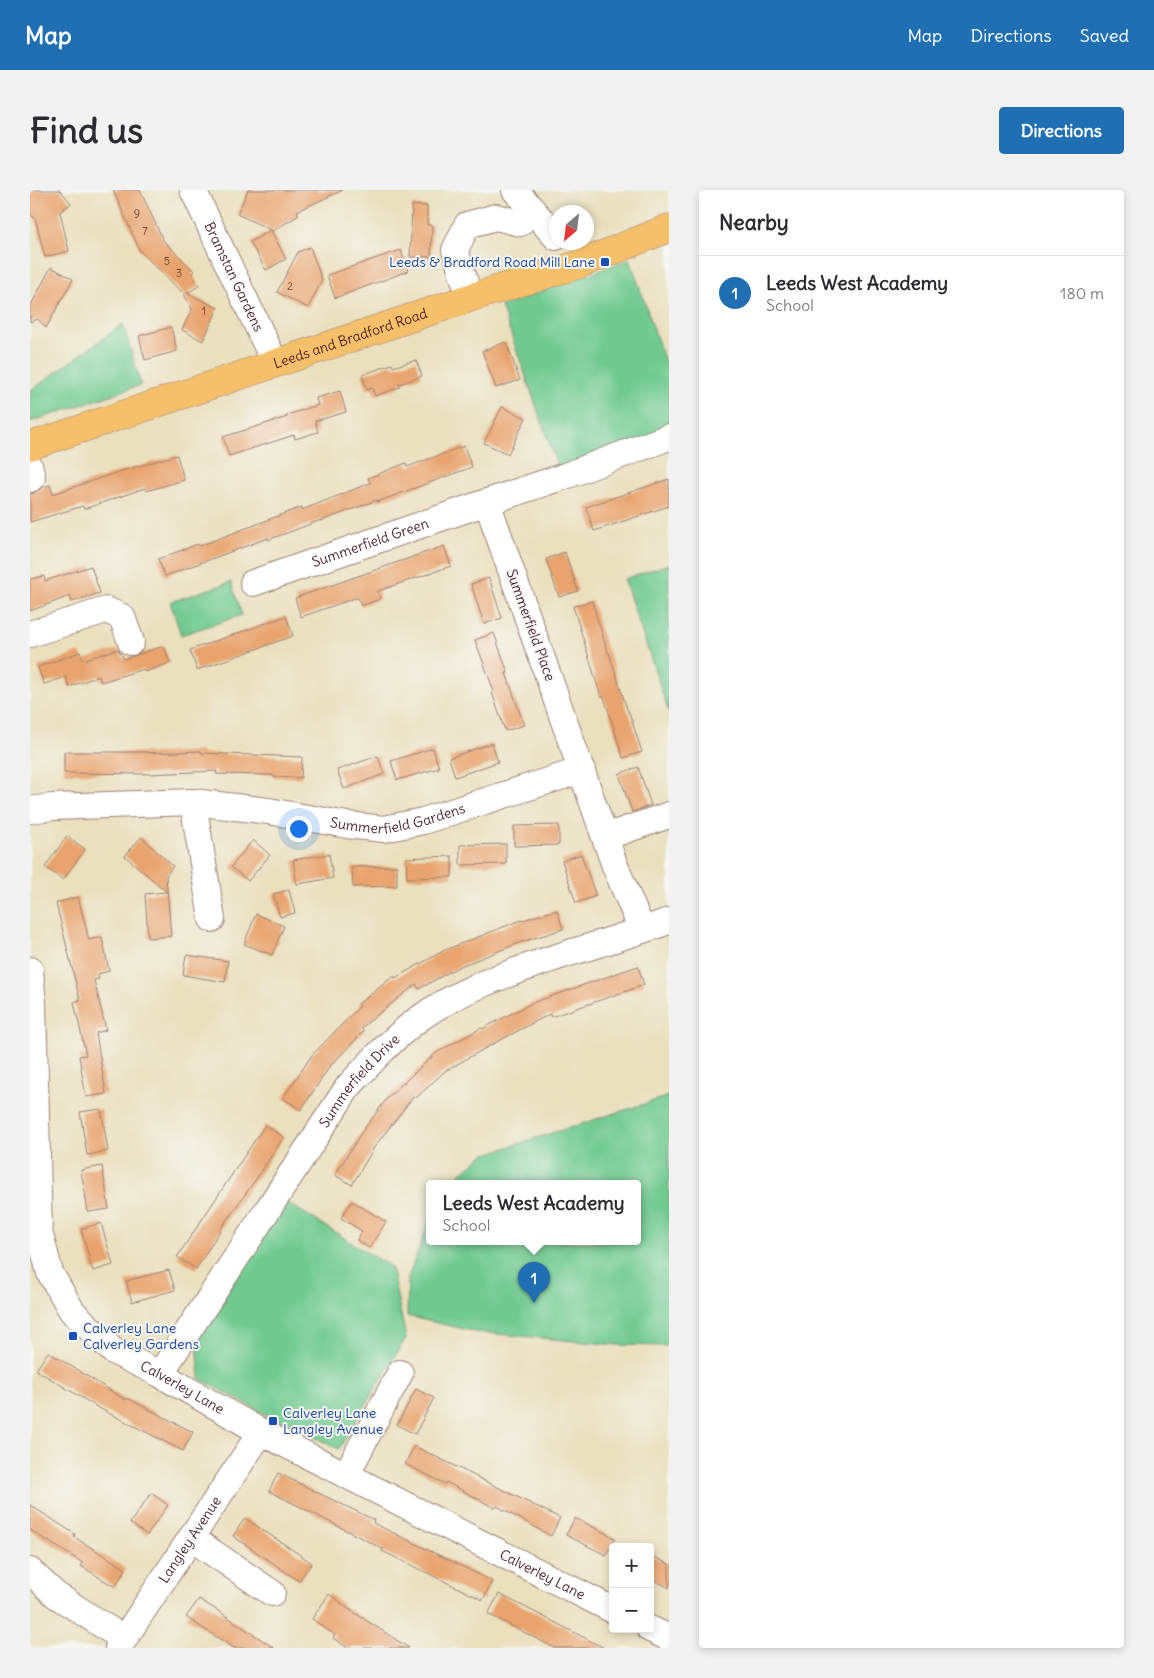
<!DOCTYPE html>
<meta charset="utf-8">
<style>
:root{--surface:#fff;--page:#f2f2f3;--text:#2b2b33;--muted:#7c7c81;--line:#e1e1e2;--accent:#1f6fb2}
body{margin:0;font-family:Delius,sans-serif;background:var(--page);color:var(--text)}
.controls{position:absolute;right:15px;bottom:15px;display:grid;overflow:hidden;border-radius:5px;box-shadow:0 2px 8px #0003}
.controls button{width:45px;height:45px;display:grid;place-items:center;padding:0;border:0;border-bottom:1px solid var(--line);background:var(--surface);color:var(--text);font:25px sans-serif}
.compass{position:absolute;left:519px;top:15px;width:45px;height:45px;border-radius:50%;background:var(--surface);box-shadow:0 2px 8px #0003;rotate:208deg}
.you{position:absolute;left:268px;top:638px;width:18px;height:18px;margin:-12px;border:4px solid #fff;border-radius:50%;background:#1a73e8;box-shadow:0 0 0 8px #1a73e833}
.badge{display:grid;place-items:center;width:32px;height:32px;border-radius:50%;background:var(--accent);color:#fff;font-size:16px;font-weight:700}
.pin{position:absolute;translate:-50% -41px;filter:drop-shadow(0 1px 2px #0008)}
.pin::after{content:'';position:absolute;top:26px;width:18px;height:15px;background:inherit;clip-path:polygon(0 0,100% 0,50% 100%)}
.popup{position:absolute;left:396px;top:990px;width:215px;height:65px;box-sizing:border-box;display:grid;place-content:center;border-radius:5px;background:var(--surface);filter:drop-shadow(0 1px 4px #0005);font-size:16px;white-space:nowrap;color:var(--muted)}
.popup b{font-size:19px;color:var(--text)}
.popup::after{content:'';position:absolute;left:50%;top:100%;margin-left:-10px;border:10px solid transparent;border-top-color:var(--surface)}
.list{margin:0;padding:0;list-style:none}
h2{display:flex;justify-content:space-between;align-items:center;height:65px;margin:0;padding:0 20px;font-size:21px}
h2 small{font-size:16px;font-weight:400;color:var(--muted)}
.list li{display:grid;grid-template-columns:32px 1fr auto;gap:15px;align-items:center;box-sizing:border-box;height:75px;padding:0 20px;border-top:1px solid var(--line)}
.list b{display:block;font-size:19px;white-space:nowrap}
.list p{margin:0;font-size:16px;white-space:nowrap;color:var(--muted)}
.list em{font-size:16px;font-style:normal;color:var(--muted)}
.map{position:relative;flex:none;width:639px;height:1458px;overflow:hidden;border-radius:5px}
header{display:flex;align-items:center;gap:30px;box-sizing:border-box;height:70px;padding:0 25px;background:var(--accent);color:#fff}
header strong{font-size:24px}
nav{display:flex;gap:28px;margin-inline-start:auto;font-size:18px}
.intro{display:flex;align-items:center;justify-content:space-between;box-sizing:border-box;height:120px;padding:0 30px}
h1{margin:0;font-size:35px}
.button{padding:12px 22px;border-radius:5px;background:var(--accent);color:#fff;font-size:18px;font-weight:700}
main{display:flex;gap:30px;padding:0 30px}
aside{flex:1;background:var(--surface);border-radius:5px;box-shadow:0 2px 8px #0003}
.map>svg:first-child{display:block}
.green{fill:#70ca90;stroke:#5d745e}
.building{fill:#e9a36c}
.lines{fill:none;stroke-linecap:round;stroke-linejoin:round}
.minor-casing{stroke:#9a8074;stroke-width:28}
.major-casing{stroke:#9a8074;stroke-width:29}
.minor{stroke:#fff;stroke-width:26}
.major{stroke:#f6c06b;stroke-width:28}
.transit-dot{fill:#1a4fb4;stroke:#f6f6f2;stroke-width:2}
.labels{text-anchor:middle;stroke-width:4;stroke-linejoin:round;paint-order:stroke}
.number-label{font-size:11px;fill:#72403b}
.transit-label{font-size:14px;fill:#164399;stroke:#f6f6f2;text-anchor:start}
.street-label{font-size:14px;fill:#4a1f2b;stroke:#f6f6f2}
</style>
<header>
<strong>Map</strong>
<nav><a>Map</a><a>Directions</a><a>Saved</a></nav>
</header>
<div class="intro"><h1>Find us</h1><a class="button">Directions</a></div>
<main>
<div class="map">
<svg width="639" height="1458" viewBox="0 0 639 1458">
<rect width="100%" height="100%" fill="#f6f6f2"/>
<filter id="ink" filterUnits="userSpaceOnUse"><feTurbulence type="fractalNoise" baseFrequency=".02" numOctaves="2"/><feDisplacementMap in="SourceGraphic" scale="10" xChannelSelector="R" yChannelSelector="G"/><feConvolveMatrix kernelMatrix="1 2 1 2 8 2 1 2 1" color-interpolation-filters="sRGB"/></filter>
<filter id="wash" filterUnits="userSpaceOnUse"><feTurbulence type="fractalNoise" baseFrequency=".0096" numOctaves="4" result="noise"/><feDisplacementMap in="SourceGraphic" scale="20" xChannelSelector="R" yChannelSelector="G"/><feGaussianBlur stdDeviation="1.12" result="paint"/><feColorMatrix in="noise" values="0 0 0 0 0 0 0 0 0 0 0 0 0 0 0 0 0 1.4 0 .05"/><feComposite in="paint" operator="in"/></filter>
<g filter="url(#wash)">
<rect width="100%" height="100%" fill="#eae0be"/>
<path class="green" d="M600,69L639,184V243L530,284L471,116Z
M93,134L111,195L0,232V200L4,198Z
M639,374V523L594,389Z
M201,392L212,425L151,445L140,412Z
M639,906V1156L588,1155L446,1142L377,1126L378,1088L400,1029V1052H608V994H418L453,965Z
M253,1010L361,1077L376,1148L309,1259L233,1223L170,1189L166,1140Z"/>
<g id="blocks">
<path class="building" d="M0,0H30L41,13L30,22L39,61L15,67L5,28L0,25Z
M83,0H110L133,50L164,81L162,83L169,96L157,103L188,118L173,151L152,140L162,119L154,104L110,61Z
M218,0H313L267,21L269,25L243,41L207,24Z
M382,15L397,16V35H402L401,67H380Z
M241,40L256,69L236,80L220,52Z
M280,57L292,90L278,118L247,102L268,62Z
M371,60L378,81L305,108L297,85Z
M21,77L43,89L16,138L8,129L0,132V117Z
M141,137L147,161L115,170L109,146Z
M476,152L490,190L466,198L452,161Z
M386,170L392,186L369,194L370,197L345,206L342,198L337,200L332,185L362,174L363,177Z
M310,201L316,222L285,231L288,242L265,249L264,245L199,266L193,247L257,227V225L288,215L286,208Z
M472,217L496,228L478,264L454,253Z
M434,256L442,277L347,312V310L291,331V330L238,350V348L135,386L128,369L168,354L169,356L272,317V320L340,293L338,288L376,273L377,277Z
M147,265L154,290L116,301L115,298L54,319L53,316L0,332V304L4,303L13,297L20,295L23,304L88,282Z
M639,289V316L564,341L556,317Z
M414,356L421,376L348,401L350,409L331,416L328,408H325L271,427L265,408Z
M535,362L548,401L529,407L516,369Z
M61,376L70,403L42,412L40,406L0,421V389L14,386L15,391Z
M459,388L472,428L454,434L441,394Z
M562,411L578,463H579L598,522H599L612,562L593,568L574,507H571L543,416Z
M256,426L263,446L167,480L160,460Z
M464,443L478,483H476L494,535L475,541L462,502L464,501L445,450Z
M134,456L140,473L115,482L114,479L71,492L69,486L39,497L36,487L14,494L8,477L50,462L53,470L88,459L94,469Z
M462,553L468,572L425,587L419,568Z
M403,558L409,578L367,590L361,571Z
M171,561V563L272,567L271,588L243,587V585L186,584L187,581L119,584L34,583V562H119V563Z
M348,566L354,584L314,599L307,580Z
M608,577L621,615L602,622L589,584Z
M529,635V655L484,656V636Z
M37,646L55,659L33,690L15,677Z
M111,647L143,676L136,686L141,746L118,748L115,704L137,702L95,666Z
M223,650L240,665L218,691L201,677Z
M476,654V674L430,675V655Z
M299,664L303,688L267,694L263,670Z
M551,664L566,706L546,713L532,671Z
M422,666V687L377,688L376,668Z
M367,676V696L323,697L322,677Z
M259,700L265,723L250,727L243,704Z
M48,707L59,750L72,747L79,781L68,784L69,789L64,790L76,840L66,843L76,904L56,907L49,866L56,865L44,812L50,810L26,713Z
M527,720L533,739L489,753L428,777L389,799L386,794L331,838L334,841L300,876L271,920L253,908L282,865L330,816L328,814L364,786L365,788L415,760L486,732Z
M226,724L254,736L242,765L214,754Z
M156,765L198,771L195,792L153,785Z
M608,776L614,795L521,827L520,824L461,855L415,881L385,909L383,907L345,956L322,995L305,985L331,943L358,907L406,863L451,838L452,839L502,813Z
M71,919L78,961L57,965L50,922Z
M235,935L254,947L229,985L196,1031L166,1079L147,1067Z
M72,976L79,1019L58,1022L51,980Z
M322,1011L356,1032L339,1058L327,1050L332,1041L311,1028Z
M71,1033L83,1075L63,1081L51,1039Z
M139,1080L145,1100L102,1112L96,1091Z
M18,1162L96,1210L97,1208L163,1242L153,1261L67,1217L6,1180Z
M386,1199L404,1208L385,1244L367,1235Z
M384,1256L530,1328L521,1346L467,1316L465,1318L416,1292L415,1294L375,1274Z
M248,1283L344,1330L343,1333L462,1391L453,1410L352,1361L353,1359L239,1301Z
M121,1303L138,1315L117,1345L100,1333Z
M0,1315L45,1344L44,1347L96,1379L85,1397L51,1376L53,1373L0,1340Z
M215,1328L282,1373L269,1391L203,1346Z
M545,1328L585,1348L576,1365L536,1345Z
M620,1365L639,1374V1398L620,1388Z
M299,1404L312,1413L311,1414L379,1458H318L303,1448L305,1445L282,1429Z
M469,1404L532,1436L574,1458H525L458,1424Z
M169,1409L196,1426L244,1458H204L171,1437L156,1427Z"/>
</g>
</g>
<g filter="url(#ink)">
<use href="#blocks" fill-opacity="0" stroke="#9a8074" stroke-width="1"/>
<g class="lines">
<g class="minor-casing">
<g id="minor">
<path id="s1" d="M163,0L245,173"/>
<path d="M485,0L526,47"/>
<path d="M440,108L425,60L437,35L466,27L490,33"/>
<path d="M0,278L2,287L0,289"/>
<path id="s2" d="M223,393L457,312"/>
<path d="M0,444L76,420L92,427L101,452"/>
<path d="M163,612L182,729"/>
<path id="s3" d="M0,620L22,617L163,612L239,621L317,635L354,639L393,631L552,580"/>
<path d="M575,647L639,625"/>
<path d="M612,740L585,676L457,312L535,286L639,247"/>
<path id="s4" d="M0,780L3,813L9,1041L20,1083L42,1121L83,1161L130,1184L231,1242L583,1420"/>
<path id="s5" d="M130,1184L318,897C339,874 361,850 386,831C427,800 479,783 527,767C565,755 602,744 639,731"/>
<path d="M316,1285L370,1183"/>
<path d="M161,1348L242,1403"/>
<path d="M0,1381L26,1405L94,1449"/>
<path d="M620,1439L639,1448"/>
<path id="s6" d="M88,1458L231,1242"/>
</g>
</g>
<g class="major-casing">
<g id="major">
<path id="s7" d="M0,256L440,108L550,74L639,38"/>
</g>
</g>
<use href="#minor" class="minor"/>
<use href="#major" class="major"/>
</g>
</g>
<g class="transit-dot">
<rect x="570" y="67" width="10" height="10" rx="2.5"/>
<rect x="38" y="1141" width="10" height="10" rx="2.5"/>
<rect x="238" y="1226" width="10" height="10" rx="2.5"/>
</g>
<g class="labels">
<g class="number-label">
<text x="107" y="28">9</text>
<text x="115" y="45">7</text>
<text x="137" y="75">5</text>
<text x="149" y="87">3</text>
<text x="260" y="100">2</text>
<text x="174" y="125">1</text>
</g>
<g class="transit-label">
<text x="565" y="77" text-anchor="end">Leeds &amp; Bradford Road Mill Lane</text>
<text x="53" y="1143">Calverley Lane<tspan x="53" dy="16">Calverley Gardens</tspan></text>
<text x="253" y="1228">Calverley Lane<tspan x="253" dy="16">Langley Avenue</tspan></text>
</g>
<g class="street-label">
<text dy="5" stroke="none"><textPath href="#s1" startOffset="96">Bramstan Gardens</textPath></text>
<text dy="5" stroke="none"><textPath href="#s7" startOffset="338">Leeds and Bradford Road</textPath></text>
<text dy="5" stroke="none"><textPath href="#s2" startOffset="124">Summerfield Green</textPath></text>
<text transform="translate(501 435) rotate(70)" y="5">Summerfield Place</text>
<text dy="5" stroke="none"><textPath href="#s3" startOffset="371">Summerfield Gardens</textPath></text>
<text dy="5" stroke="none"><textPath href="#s5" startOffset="355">Summerfield Drive</textPath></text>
<text dy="5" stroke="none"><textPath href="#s4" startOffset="484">Calverley Lane</textPath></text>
<text dy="5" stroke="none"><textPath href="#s6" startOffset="130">Langley Avenue</textPath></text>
<text dy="5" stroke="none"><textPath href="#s4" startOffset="890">Calverley Lane</textPath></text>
</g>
</g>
</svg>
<div class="controls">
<button>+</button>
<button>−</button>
</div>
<svg class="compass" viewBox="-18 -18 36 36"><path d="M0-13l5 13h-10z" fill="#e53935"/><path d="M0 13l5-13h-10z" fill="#7c7c81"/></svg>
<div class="you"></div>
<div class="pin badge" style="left:504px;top:1113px">1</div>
<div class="popup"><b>Leeds West Academy</b>School</div>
</div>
<aside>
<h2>Nearby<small></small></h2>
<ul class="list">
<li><span class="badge">1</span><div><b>Leeds West Academy</b><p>School</p></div><em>180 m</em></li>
</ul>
</aside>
</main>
